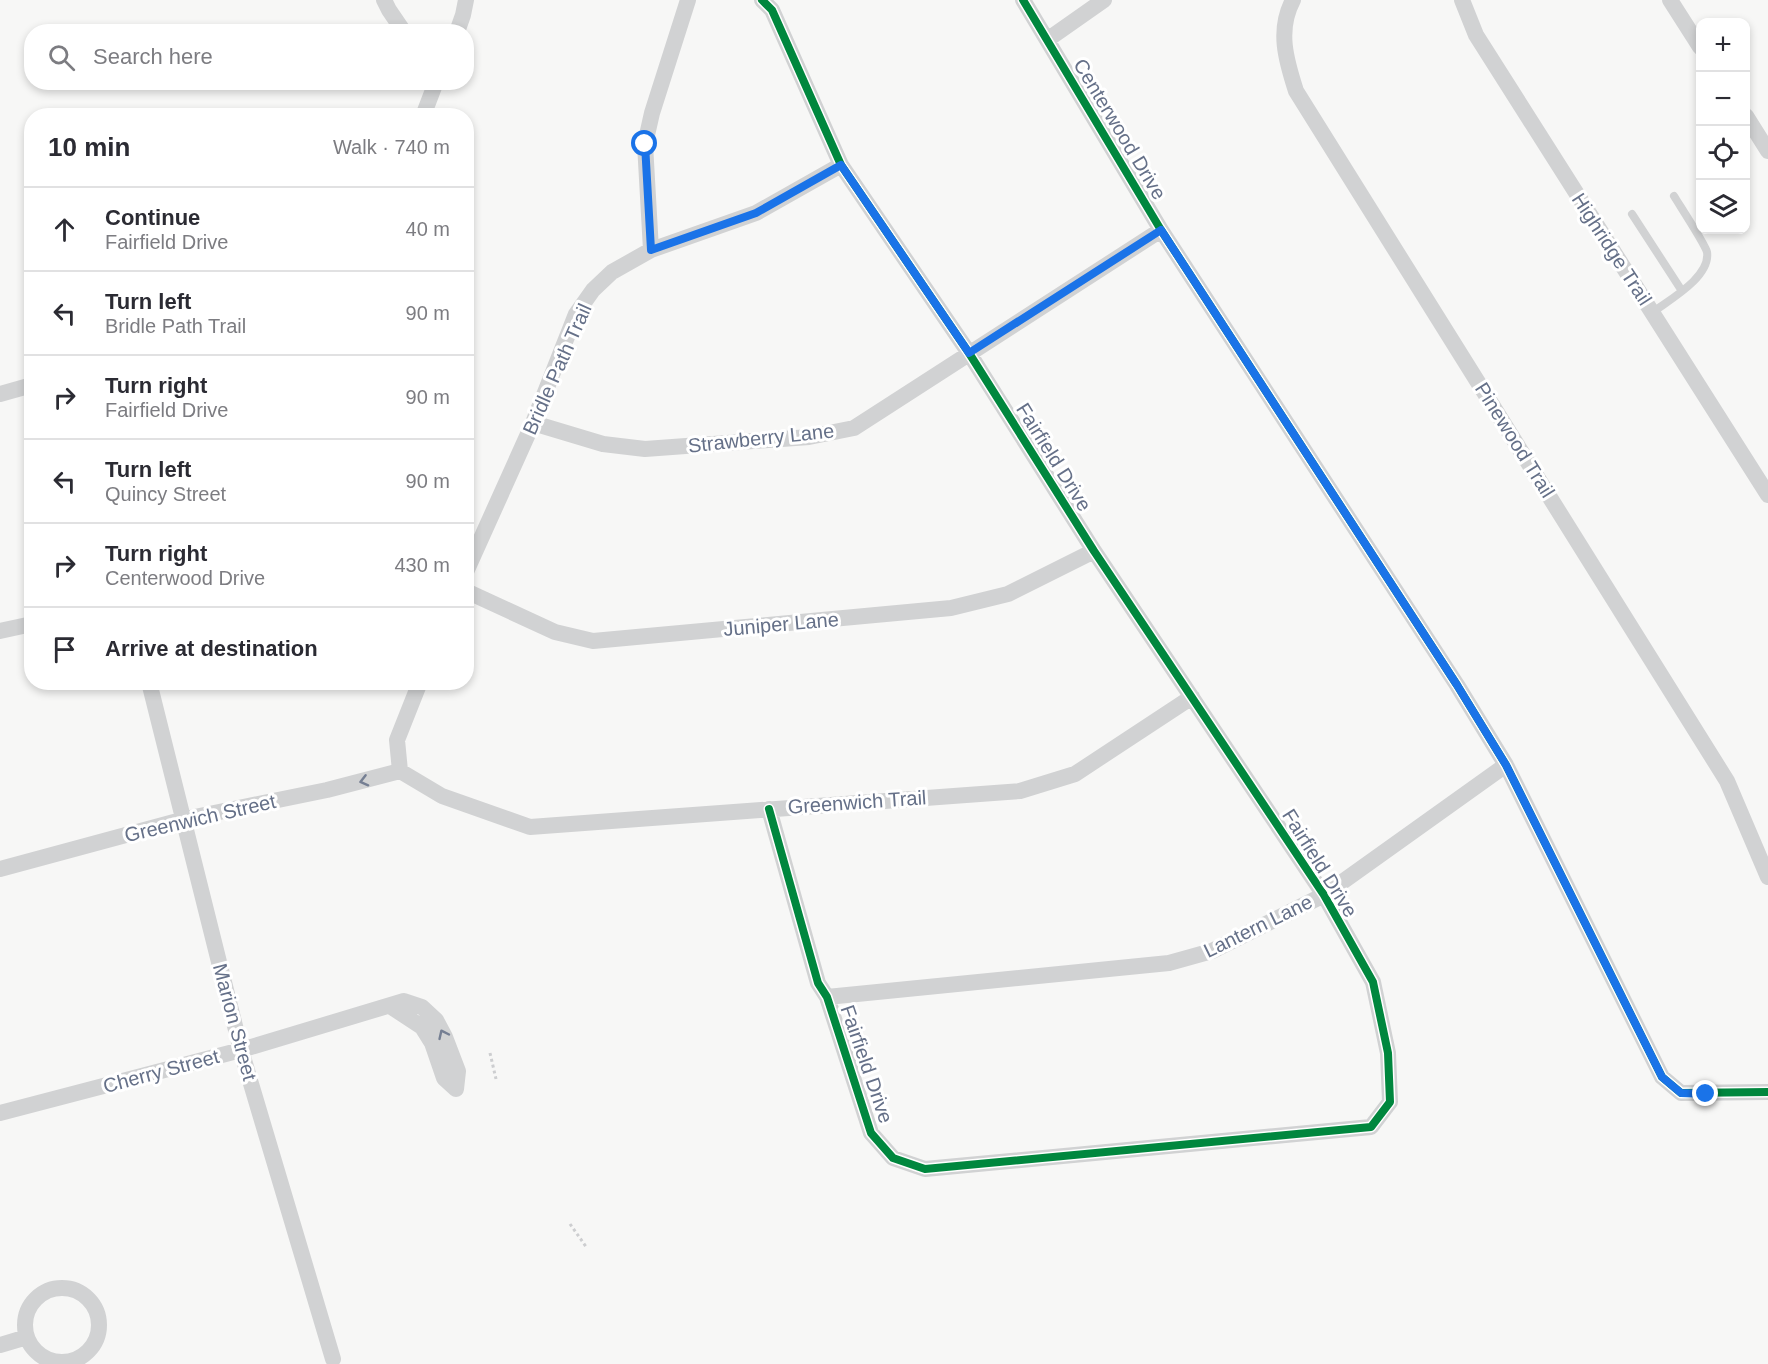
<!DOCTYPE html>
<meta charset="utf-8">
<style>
:root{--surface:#fff;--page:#f7f7f7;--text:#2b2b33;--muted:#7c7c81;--line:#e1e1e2}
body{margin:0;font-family:Helvetica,sans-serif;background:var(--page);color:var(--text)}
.controls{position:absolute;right:18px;top:18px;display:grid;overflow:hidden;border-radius:12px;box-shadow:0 3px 9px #0003}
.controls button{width:54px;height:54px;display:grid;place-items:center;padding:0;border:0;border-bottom:2px solid var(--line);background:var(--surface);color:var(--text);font:30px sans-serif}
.stop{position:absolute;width:18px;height:18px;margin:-14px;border:4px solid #1a73e8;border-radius:50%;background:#fff}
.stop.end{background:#1a73e8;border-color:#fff;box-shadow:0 2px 6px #0008}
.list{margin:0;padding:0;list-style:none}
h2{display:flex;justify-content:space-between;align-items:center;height:78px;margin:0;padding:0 24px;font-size:26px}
h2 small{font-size:20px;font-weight:400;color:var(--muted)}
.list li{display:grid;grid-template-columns:39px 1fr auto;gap:18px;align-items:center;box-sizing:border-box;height:84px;padding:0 24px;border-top:2px solid var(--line)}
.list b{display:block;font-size:22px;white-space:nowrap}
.list p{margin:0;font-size:20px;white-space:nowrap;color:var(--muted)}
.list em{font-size:20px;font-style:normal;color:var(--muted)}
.icon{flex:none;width:33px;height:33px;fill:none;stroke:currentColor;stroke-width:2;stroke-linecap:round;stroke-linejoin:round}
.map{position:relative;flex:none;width:1768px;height:1364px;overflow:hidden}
.search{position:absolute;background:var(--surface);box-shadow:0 3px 9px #0003;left:24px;top:24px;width:450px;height:66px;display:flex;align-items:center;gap:15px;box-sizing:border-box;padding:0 21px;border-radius:24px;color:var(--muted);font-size:22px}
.panel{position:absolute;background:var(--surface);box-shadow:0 3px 9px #0003;left:24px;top:108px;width:450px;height:582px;border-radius:24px}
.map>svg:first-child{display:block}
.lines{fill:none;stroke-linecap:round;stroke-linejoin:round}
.path{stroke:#cdced0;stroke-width:3;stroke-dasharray:3 3;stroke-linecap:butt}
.lane{stroke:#d1d2d3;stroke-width:8}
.street{stroke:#d1d2d3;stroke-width:16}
.cycleway-casing{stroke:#fff;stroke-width:11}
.cycleway{stroke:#00873e;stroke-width:8}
.oneway{stroke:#757f93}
.route{stroke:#1a73e8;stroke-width:8}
.labels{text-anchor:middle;stroke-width:6;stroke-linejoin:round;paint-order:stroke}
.street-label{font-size:20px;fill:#657088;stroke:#fff}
</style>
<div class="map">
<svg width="1768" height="1364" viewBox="0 0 1768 1364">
<rect width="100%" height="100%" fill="#f7f7f6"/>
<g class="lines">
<path class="path" d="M490,1053L496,1079
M570,1224L587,1248"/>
<path class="lane" d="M1632,214L1682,291
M1653,312C1669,300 1711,277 1707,252C1705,244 1680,206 1674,196"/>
<path class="street" d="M384,0L389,10L404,32
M762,0L772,10L841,165L969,353L1094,551L1324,895L1373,982L1388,1053L1390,1102L1371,1127L925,1169L893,1158L871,1133L827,997L818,983L769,809
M1023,0L1161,230L1457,685L1506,765L1662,1077L1681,1093L1768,1092
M1293,0C1277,30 1286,60 1296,91L1727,781L1768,877
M1462,0L1476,35L1768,495
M1670,0L1700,47
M457,32L463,15L466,0
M1047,40L1104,0
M423,116L436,82
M1746,116L1768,151
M651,250L645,144L652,113L688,0
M0,394L32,385
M533,423L603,444L645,449L809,437L854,428L1161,230
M466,572L533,423L576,314L593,290L612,272L651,250L756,213L841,165
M466,591L555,632L593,641L951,608L1008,594L1094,551
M0,631L32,624
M149,682L241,1050L333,1359
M400,771L442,796L530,827L1020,791L1075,774L1192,697
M400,771L397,740L420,682
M0,869L185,819L327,790L400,771
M827,997L1169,963L1212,951L1324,895L1506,765
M390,1006L422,1027L432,1043L444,1078L456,1089
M0,1113L241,1050L404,1001L422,1007L436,1020L445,1037L458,1071L456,1089
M25 1325a37 37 0 1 1 74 0a37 37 0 1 1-74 0Z
M0,1345L27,1337"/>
<g class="cycleway-casing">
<path id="cycleway" d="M762,0L772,10L841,165L969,353L1094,551L1324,895L1373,982L1388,1053L1390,1102L1371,1127L925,1169L893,1158L871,1133L827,997L818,983L769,809
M1023,0L1161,230L1457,685L1506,765L1662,1077L1681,1093L1768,1092"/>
</g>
<use href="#cycleway" class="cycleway"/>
</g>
<defs><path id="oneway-chevron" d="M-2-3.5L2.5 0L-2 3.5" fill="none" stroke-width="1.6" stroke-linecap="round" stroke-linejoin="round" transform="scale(1.5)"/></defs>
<g class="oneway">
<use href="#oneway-chevron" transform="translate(364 781) rotate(166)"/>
<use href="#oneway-chevron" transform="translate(443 1034) rotate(-115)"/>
</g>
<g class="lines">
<path class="route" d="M645,144L651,250L756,213L841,165L969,353L1161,230L1457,685L1506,765L1662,1077L1681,1093L1706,1094"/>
</g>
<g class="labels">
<g class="street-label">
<text transform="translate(1120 129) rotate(59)" y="7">Centerwood Drive</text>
<text transform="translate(1612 249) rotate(57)" y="7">Highridge Trail</text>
<text transform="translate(557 369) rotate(-66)" y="7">Bridle Path Trail</text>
<text transform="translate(761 438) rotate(-6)" y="7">Strawberry Lane</text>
<text transform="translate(1515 440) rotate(58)" y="7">Pinewood Trail</text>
<text transform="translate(1054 457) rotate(58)" y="7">Fairfield Drive</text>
<text transform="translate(781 624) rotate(-5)" y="7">Juniper Lane</text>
<text transform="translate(857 802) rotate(-4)" y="7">Greenwich Trail</text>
<text transform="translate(200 818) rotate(-13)" y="7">Greenwich Street</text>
<text transform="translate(1320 863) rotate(58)" y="7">Fairfield Drive</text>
<text transform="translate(1258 926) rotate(-26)" y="7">Lantern Lane</text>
<text transform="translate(235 1022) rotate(75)" y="7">Marion Street</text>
<text transform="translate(867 1064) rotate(71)" y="7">Fairfield Drive</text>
<text transform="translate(161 1071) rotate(-15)" y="7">Cherry Street</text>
</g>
</g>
</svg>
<div class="controls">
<button>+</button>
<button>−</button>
<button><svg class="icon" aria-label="locate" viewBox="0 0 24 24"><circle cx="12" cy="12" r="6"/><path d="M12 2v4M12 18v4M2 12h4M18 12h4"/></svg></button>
<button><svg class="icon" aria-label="layers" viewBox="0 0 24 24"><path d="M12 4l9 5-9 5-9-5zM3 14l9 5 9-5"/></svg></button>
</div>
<div class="stop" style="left:645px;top:144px"></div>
<div class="stop end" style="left:1706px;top:1094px"></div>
<div class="search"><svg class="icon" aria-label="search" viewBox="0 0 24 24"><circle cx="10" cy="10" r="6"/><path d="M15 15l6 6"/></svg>Search here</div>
<section class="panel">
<h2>10 min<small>Walk · 740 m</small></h2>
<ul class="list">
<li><svg class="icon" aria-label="ahead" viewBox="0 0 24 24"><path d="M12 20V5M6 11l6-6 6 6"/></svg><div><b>Continue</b><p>Fairfield Drive</p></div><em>40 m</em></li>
<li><svg class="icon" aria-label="left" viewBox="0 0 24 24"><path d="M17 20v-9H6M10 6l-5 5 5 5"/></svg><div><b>Turn left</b><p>Bridle Path Trail</p></div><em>90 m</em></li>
<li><svg class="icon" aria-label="right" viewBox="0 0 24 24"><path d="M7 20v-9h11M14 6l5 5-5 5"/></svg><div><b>Turn right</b><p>Fairfield Drive</p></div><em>90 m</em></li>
<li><svg class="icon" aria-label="left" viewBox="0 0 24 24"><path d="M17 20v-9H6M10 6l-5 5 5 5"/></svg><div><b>Turn left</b><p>Quincy Street</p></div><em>90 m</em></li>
<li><svg class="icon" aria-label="right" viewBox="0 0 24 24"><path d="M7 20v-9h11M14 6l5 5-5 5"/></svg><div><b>Turn right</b><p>Centerwood Drive</p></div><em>430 m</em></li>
<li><svg class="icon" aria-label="arrive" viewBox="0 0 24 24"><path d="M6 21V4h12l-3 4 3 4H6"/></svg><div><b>Arrive at destination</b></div></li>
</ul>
</section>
</div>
